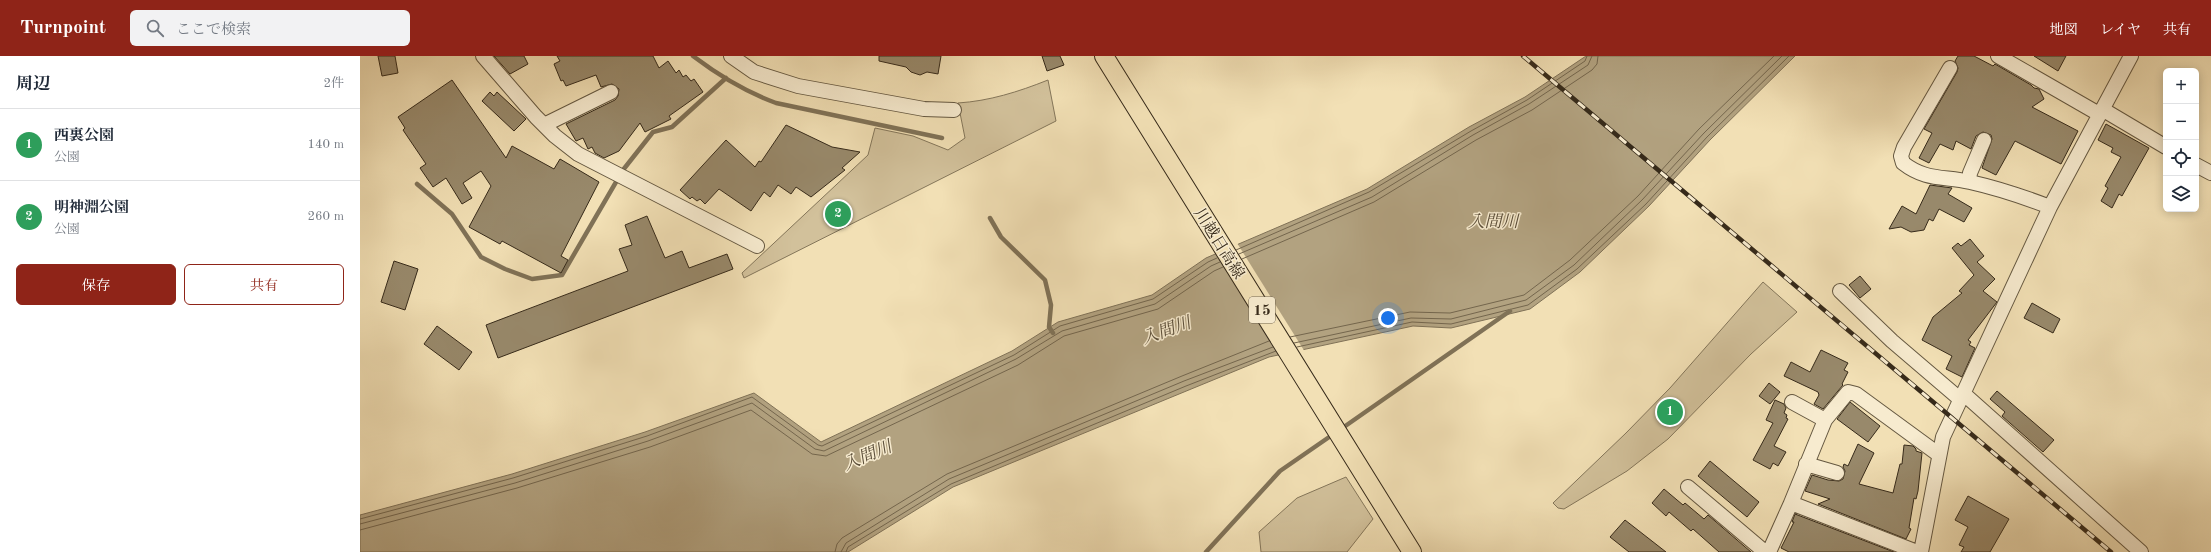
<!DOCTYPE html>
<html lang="ja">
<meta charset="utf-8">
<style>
:root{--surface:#fff;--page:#f2f2f3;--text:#1f2937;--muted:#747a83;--line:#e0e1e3;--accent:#8f2418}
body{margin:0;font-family:"Old Standard TT","Noto Serif JP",serif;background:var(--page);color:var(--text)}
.controls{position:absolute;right:12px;top:12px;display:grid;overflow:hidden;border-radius:6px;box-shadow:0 2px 10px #0003}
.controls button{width:36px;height:36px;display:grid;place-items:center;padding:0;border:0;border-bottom:1px solid var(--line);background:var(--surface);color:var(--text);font:20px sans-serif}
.you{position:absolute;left:1028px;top:262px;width:14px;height:14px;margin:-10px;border:3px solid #fff;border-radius:50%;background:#1a73e8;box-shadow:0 0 0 6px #1a73e833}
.badge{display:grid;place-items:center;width:26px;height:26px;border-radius:50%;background:var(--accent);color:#fff;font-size:13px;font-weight:700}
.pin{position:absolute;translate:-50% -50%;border:2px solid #fff;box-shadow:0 1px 4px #0006}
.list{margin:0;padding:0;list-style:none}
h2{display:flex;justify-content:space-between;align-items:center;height:52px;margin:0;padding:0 16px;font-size:17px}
h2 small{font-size:13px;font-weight:400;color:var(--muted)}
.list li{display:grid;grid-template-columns:26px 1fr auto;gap:12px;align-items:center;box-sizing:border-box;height:72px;padding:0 16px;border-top:1px solid var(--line)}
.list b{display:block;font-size:15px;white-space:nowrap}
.list p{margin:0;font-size:13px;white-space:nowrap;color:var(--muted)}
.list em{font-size:13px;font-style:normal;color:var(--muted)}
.actions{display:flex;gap:8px;padding:12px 16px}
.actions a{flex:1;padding:9px 0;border:1px solid var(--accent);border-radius:6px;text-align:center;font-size:14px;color:var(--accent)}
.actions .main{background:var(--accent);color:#fff}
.icon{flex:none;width:22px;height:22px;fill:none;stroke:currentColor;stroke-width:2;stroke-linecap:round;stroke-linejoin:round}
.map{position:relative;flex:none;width:1851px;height:496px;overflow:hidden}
header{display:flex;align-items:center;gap:24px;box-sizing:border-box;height:56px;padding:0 20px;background:var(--accent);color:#fff}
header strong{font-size:19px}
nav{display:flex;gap:22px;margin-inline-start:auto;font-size:14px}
.search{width:280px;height:36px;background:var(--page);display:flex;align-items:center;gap:10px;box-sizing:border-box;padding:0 14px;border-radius:6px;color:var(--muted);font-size:15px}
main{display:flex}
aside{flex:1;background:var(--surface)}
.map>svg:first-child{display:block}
.green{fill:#d2c19b;stroke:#84765a}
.water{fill:#b2a280;stroke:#807257}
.pier{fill:#f2e0b5}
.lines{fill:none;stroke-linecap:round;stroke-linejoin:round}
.shore{stroke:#74664d;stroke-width:1}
.stream{stroke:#807257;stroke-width:4.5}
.building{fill:#98896b;stroke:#362a1a}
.minor-casing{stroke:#655841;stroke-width:16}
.major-casing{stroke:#362a1a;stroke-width:20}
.minor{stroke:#f7ebcf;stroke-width:14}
.major{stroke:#f2e0b5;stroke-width:18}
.rail-casing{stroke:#362a1a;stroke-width:4.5}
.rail{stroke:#f7ebcf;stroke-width:3;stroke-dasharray:9;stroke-linecap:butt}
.labels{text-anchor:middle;stroke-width:3;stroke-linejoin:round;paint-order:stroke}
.shield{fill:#f7ebcf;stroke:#706450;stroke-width:1}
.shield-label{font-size:15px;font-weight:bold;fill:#362a1a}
.street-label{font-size:16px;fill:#362a1a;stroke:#f7ebcf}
.water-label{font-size:17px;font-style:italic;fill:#5b4e39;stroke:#f7ebcf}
</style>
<header>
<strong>Turnpoint</strong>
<div class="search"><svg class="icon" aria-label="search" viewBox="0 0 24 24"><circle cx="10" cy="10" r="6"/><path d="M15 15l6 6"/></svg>ここで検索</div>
<nav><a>地図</a><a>レイヤ</a><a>共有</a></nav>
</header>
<main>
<aside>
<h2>周辺<small>2件</small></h2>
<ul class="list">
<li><span class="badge" style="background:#2e9e5b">1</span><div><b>西裏公園</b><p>公園</p></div><em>140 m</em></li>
<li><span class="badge" style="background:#2e9e5b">2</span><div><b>明神淵公園</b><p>公園</p></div><em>260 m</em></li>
</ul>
<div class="actions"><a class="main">保存</a><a>共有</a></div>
</aside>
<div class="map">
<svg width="1851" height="496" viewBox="0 0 1851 496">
<rect width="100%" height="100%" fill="#f2e0b5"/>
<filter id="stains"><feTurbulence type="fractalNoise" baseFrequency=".005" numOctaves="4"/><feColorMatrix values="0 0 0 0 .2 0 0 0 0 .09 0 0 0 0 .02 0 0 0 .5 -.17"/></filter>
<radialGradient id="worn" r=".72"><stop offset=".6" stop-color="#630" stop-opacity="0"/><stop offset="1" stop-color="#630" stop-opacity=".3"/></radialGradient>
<path class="green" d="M688,24L696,65L384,222L382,217L508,99L515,72L553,80L588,94L605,82L598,47C629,45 658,36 688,24Z
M1403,226L1437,256L1391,298L1308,383L1267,415L1204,453L1198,452L1193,447L1266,377L1310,332Z
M986,421L1013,463L987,496H901L899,476L937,442Z"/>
<path class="water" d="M1226,0H1435L1350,84L1289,150L1220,216L1170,253L1091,272L1053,270L909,301L593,431L488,496H0V459L152,418L285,376L394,337L461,386L652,295L698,266L792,239L846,202L1007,133L1109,71L1165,41Z"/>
<path class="pier" d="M877,187L945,296L922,300L856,196Z"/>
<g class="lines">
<path class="shore" d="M876,194L1009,136L1111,75L1167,44L1225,5L1227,0
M879,198L1012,141L1113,79L1169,48L1228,9L1232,0
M882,203L1014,146L1116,84L1172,54L1232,14L1237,8L1238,0
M930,281L1050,256L1090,257L1164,239L1210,204L1278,140L1339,73L1414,0
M934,287L1051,262L1091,263L1166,244L1214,209L1282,144L1344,77L1422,0
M937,291L1052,266L1091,268L1168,249L1217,213L1286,148L1347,81L1429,0
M0,463L153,422L287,380L392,341L458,389L462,390L654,299L700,270L793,243L848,206L857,202
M0,468L155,427L288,385L392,347L455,393L464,395L656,303L702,275L795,248L851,210L860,206
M0,474L157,432L290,391L391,354L452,398L466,400L658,309L704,280L798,253L854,215L863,211
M475,496L477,488L482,482L587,418L822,320L909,285
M481,496L486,487L589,423L824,325L913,291
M486,496L488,491L591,428L826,330L916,295"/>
<path class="stream" d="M333,0C358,19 386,36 416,47L582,82
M57,128L92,158L121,201L145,213L172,223L202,219L263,114L293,76L312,71L366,22
M630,162L641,181L685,224L691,249L689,271L693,277
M981,373L1150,255
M846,496L920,415L975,377"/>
</g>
<path class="building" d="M18,0H35L38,17L22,20Z
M134,0H164L168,8L150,18Z
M197,0H293L299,12L308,5L316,17L319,14L323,21L326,19L331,25L334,23L343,36L309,60L311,63L285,76L280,67L259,95L244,102L235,97L232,91L228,93L223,82L216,85L206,68L255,44L258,40L259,33L252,28L241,31L236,19L206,30L203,24L201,25L194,8L200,5Z
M519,0H581L578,18L567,16L560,19L551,16L546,11L519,5Z
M682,0H700L704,9L687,15Z
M1598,0H1614L1633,10L1635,8L1671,29L1674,32L1679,33L1684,43L1672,51L1718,75L1701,108L1655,85L1636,119L1622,112L1632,83L1631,79L1623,76L1616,80L1611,93L1596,85L1593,94L1580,88L1569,107L1559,102L1572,77L1564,73L1597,16L1598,12L1595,5Z
M1674,0H1706L1698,15Z
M92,24L146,102L152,90L194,113L200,103L239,126L201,200L208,204L201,217L142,185L140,188L109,171L131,130L121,115L103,127L112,142L102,148L86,122L73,131L60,112L66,108L43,74L45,72L38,61Z
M130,36L134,40L137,36L166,63L154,75L122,45Z
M1746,68L1789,92L1762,140L1759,138L1752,152L1741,145L1748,132L1745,130L1761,101L1751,96L1753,92L1738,84Z
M426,69L472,91L500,96L482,112L485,114L451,141L436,131L431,138L418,129L410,141L404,136L391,155L359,133L345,148L340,143L337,145L332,141L330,143L320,134L366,84L395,111L399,105L401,106Z
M1570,129L1592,132L1588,138L1612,152L1604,166L1579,153L1573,165L1569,163L1564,174L1551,176L1541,171L1529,173L1542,150L1556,158Z
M287,160L305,202L322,195L329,212L367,198L373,213L138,302L126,269L268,215L259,193L272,189L265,169Z
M1610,183L1624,200L1617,206L1635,223L1623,235L1637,246L1608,284L1611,286L1609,289L1615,292L1602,321L1586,313L1592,300L1562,284L1573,261L1602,237L1599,235L1614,219L1592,192L1598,187L1601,190Z
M34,205L58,213L45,254L21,246Z
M1500,220L1511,233L1500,242L1489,229Z
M1672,247L1700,263L1693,277L1664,262Z
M77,270L112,296L99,314L64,288Z
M1461,294L1488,307L1484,314L1488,316L1482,328L1483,329L1463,353L1454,348L1459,339L1458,336L1424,320L1431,306L1450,316Z
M1409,327L1420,336L1410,348L1399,340Z
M1637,335L1694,384L1683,396L1642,360L1645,356L1630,343Z
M1415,344L1424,348L1426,352L1424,357L1427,359L1426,362L1428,363L1414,390L1426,396L1418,410L1413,407L1410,413L1393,404L1413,367L1406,364Z
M1490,346L1520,370L1508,386L1477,363Z
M1498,388L1514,397L1499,428L1533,437L1540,408H1542L1544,389L1553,390L1556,393V395L1562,397L1558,435L1556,443L1554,442L1549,472L1551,473L1546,483L1458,448L1470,443L1445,435L1452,419L1468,424L1479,425L1483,423L1485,415L1483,411L1484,408L1488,410Z
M1350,405L1399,446L1387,461L1338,420Z
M1304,433L1323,449L1325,447L1344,463L1348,459L1391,496H1359L1333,473L1331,475L1309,456L1306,460L1292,447Z
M1608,440L1649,463L1630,496H1601L1604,491L1599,489L1608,471L1595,464Z
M1435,458L1534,496H1429L1421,492L1434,466H1432Z
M1265,464L1306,496H1269L1250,481Z"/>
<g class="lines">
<g class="minor-casing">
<path id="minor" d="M123,0L176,61L195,80L218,98L397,190
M371,0L394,16L438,30L564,53L594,54
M1638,0L1739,58
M1590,12L1544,91L1541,100L1543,107C1566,125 1584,120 1610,126C1637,132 1664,141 1690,151
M1742,53L1806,91
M184,69L251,36
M1836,109L1851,117
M1609,125L1610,117L1624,84
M1480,235L1532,285L1601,344
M1604,338L1781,496
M1432,346L1465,364
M1446,408L1477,417
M1328,431L1405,496
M1431,447L1465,364L1488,336L1496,338L1578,398
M1409,496L1431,447L1557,496
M1561,496L1583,381L1690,151L1771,0"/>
</g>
<g class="major-casing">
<path id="major" d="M744,0L1052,496"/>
</g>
<use href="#minor" class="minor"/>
<use href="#major" class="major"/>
<g class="rail-casing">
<path id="rail" d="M1163,0L1751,496"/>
</g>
<use href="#rail" class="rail"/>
</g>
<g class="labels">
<rect class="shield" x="889" y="241" width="26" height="26" rx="3"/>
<g class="shield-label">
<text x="902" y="259">15</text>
</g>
<g class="street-label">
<text transform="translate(860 187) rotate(58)" y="6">川越日高線</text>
</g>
<g class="water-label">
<text x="1133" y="171">入間川</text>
<text transform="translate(806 274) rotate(-20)" y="6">入間川</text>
<text transform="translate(507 399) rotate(-23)" y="6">入間川</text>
</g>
</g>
<rect width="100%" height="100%" filter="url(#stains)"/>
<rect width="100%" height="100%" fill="url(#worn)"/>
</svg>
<div class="controls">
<button>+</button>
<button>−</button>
<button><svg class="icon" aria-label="locate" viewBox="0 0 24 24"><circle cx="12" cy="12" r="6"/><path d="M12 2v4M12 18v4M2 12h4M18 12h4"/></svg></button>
<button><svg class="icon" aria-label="layers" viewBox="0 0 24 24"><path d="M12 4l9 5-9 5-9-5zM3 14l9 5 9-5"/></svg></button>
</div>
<div class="you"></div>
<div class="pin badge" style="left:1310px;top:356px;background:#2e9e5b">1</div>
<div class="pin badge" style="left:478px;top:158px;background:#2e9e5b">2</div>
</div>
</main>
